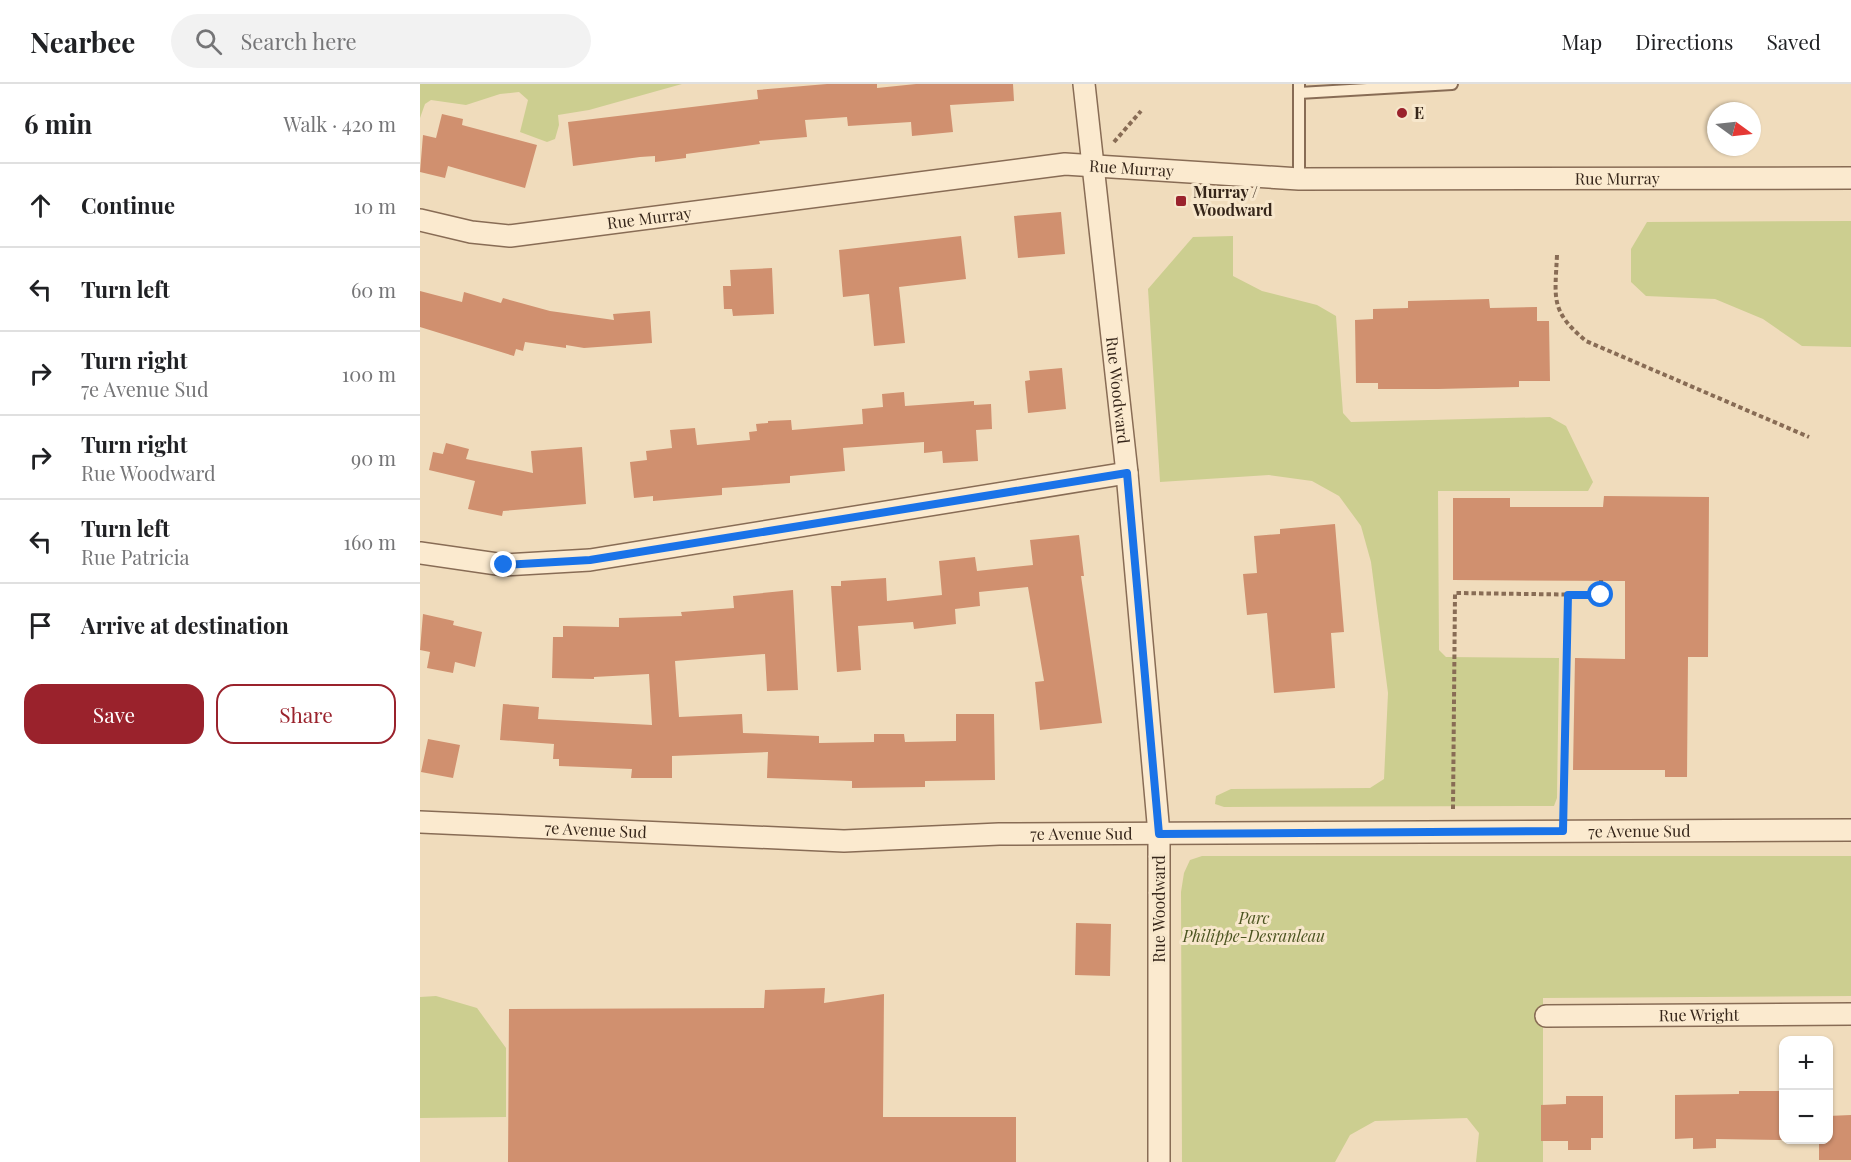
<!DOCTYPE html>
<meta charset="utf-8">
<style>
:root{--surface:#fff;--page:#f2f2f2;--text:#202124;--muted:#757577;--line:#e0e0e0;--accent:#9a222c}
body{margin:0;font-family:"Playfair Display",serif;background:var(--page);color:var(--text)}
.controls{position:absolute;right:18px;bottom:18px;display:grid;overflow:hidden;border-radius:12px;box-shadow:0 2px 4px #0004}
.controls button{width:54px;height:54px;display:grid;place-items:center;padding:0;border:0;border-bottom:2px solid var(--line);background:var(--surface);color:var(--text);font:30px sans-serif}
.compass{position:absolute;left:1287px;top:18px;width:54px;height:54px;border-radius:50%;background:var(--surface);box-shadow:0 2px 4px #0004;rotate:105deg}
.stop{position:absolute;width:18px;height:18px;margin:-14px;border:4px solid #1a73e8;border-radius:50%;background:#fff}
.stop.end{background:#1a73e8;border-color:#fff;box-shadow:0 2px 6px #0008}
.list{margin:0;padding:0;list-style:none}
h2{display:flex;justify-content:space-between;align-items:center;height:78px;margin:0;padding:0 24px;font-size:26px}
h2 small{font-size:20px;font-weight:400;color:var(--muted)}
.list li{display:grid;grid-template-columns:39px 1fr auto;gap:18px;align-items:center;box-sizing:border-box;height:84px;padding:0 24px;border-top:2px solid var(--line)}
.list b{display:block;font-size:22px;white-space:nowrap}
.list p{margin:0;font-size:20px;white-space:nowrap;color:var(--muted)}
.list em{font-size:20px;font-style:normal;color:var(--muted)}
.actions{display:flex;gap:12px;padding:18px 24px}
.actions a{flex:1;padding:14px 0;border:2px solid var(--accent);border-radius:18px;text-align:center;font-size:21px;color:var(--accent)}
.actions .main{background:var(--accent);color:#fff}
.icon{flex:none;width:33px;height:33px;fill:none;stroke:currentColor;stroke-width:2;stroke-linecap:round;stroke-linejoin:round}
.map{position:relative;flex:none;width:1431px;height:1078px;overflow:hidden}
header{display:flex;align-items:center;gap:36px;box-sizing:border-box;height:84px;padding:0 30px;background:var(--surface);border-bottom:2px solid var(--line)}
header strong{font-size:28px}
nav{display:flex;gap:33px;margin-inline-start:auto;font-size:21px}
.search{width:420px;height:54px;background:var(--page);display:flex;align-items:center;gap:15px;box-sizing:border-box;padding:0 21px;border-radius:33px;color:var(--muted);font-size:22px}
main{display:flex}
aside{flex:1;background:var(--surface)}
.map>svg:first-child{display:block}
.green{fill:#ccce90}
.building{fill:#d0906f}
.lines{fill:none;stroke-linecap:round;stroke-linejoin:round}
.service-casing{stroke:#886c55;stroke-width:14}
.minor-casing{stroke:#886c55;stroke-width:24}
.path{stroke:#886c55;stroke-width:4;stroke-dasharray:4.5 3;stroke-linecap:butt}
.service{stroke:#fbeacf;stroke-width:10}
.minor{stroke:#fbeacf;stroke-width:21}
.route{stroke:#1a73e8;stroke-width:8}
.poi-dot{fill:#9a222c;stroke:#f7e7cc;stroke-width:2}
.labels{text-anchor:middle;stroke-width:6;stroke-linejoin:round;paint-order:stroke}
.poi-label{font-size:16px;font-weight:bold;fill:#36261a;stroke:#f7e7cc;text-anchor:start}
.street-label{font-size:16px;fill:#36261a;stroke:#f7e7cc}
.park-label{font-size:16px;font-style:italic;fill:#4b5420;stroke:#f7e7cc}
</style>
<header>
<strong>Nearbee</strong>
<div class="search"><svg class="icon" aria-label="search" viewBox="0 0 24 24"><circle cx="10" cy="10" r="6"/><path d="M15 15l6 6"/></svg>Search here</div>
<nav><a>Map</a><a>Directions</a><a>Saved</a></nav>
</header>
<main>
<aside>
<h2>6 min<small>Walk · 420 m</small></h2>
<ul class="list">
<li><svg class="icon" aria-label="ahead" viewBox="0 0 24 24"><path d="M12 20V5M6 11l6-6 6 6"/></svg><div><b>Continue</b></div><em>10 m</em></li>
<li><svg class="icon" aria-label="left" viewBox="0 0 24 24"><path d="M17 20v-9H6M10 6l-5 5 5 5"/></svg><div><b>Turn left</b></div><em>60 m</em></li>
<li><svg class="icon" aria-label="right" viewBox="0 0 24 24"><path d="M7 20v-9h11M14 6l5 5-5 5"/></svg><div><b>Turn right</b><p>7e Avenue Sud</p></div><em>100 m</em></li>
<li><svg class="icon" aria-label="right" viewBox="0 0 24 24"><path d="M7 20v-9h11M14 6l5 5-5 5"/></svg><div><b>Turn right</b><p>Rue Woodward</p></div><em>90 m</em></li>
<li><svg class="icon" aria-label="left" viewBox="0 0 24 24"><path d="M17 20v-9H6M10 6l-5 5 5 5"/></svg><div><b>Turn left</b><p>Rue Patricia</p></div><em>160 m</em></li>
<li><svg class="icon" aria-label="arrive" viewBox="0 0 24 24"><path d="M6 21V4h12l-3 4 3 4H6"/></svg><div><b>Arrive at destination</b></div></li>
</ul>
<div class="actions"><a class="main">Save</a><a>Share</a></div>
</aside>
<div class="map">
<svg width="1431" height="1078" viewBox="0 0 1431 1078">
<rect width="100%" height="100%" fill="#f0dcbc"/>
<path class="green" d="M0,0H262L169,26L138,31L139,41L135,55L127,58L100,48L108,16L99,8L80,10L46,21L11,16L5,20L0,34Z
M1431,137V263L1382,262L1343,235L1295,215L1226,212L1211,198V165L1227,138Z
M813,152V192L842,207L897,221L916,232L923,329L931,338L1130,333L1146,342L1173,398L1168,407H1018L1019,566L1026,573L1139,574L1137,714L1134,722L804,723L795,720L796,712L811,705L950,704L964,695L968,609L951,478L941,442L919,412L892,397L849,391L740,398L728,205L773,153Z
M782,772H1431V912L1123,914V1078H1056L1059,1049L1047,1034L955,1037L930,1051L915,1078H762L761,808L764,789L770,776Z
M16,912L57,924L86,964V1033L0,1034V913Z"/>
<path class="building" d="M407,0H457V4L496,0H593L594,17L530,21L533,48L492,52L491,38L428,42L427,33L385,36L387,53L339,57L340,60L266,70V74L235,78V72L220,73L153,82L148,38L338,15L337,6Z
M22,30L43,35L42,41L117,61L105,104L28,82L25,94L0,88L3,51L16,54Z
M641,128L645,170L598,174L594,132Z
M541,152L546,195L479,203L485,259L454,262L449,210L423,213L419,166Z
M352,184L354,230L313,232L312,225H304L303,202H311L310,186Z
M0,207L42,218L44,208L81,219L83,214L130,227L194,236L193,230L230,227L232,259L164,264L146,261V264L105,258L103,267L96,265L94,272L0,243Z
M1069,215L1070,224L1117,223V237H1129L1130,297H1099V303L1018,305H958V299H936L935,236L953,235V225L988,224V217Z
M642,284L646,325L608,329L605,297L610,296L609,287Z
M484,308L485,322L554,317V321L571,320L572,345L556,346L558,377L523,379L522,367L504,369V358L423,364L425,387L370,392V399L302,404V411L233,417V412L214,414L210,378L227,376L226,367L252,364L250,346L275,344L277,361L330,356L329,348L337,347L336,340L348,339V337L371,336L372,346L443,340L442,325L463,323L462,310Z
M26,359L49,365L46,375L113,389L111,367L162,363L166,420L83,427L82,432L48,425L55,397L9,386L13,368L23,370Z
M1184,412L1289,413L1288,573H1268L1267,693H1245V686H1153L1155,574L1205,575V497L1033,496V414H1090V423H1183Z
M915,440L924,548L911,549L915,604L854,609L847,529L827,531L823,490L837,489L834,452L860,450V445Z
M659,451L664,492H661L682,639L620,646L615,598L624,597L608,503L559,508L560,522L535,525L536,540L494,545L493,538L438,542L441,586L417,588L411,502H421V497L466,494L467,517L522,511L519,477L555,473L557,487L613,481L610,456Z
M373,506L378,606L347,607L345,570L255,577L259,633L322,630L323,649L399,652V659L454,658V650H484L485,658L536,657V630H574L575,696L505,697V703L432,704V697L347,694L348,668L252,672V694H211L212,685L139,682V675H133L134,660L80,656L83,620L119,623L118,635L232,641L229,590L174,593V595L132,594L133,553H143V542L199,543V534L262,532L261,528L314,524L313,512Z
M3,530L34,537L33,541L62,548L55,583L35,578L33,589L7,584L10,568L0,566Z
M8,655L40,661L33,694L1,688Z
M656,839L691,840L690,892L655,891Z
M405,904L404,919L464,910L463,1033H596V1078H88L89,925L344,924L345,906Z
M1319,1007H1360V1015H1364V1056L1296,1055V1064L1273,1065V1054L1255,1055V1011L1319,1010Z
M1146,1012H1183V1054H1171V1066H1148V1057H1121V1021L1146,1020Z
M1431,1031V1076H1399V1056H1408V1032Z"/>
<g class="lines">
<g class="service-casing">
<path id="service" d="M879,9L1032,0
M879,95V0"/>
</g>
<g class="minor-casing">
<g id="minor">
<path id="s1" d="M664,0L707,389L739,750V1078"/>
<path id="s2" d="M0,136L51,148L90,152L645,80L879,95L1431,94"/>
<path d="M0,469L84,481L170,476L707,389"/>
<path id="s3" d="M0,738L424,757L579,750L1431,746"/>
<path id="s4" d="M1126,932L1431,930"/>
</g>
</g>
<path class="path" d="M694,58L721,27
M1137,171C1135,215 1130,227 1166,257L1389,353
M1033,725L1035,509L1181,511V496
M1143,726L1148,511"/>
<use href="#service" class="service"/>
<use href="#minor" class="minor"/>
</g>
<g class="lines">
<path class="route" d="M84,481L170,476L707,389L739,750L1143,747L1148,511H1181"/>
</g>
<g class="poi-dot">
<circle cx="982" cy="29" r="6"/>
<rect x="755" y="111" width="12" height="12" rx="3"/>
</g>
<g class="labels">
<g class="poi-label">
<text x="994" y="35">E</text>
<text x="773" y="114">Murray /<tspan x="773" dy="18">Woodward</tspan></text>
</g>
<g class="street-label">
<text dy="6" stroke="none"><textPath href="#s2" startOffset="718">Rue Murray</textPath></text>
<text dy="6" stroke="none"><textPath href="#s2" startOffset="1204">Rue Murray</textPath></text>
<text dy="6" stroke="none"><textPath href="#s2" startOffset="232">Rue Murray</textPath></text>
<text dy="6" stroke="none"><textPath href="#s1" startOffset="308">Rue Woodward</textPath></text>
<text dy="6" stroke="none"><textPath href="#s3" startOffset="176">7e Avenue Sud</textPath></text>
<text dy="6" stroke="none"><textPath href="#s3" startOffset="1220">7e Avenue Sud</textPath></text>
<text dy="6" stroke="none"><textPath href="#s3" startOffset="662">7e Avenue Sud</textPath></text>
<text transform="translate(739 825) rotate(-90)" y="6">Rue Woodward</text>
<text dy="6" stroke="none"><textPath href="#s4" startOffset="153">Rue Wright</textPath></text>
</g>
<g class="park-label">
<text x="834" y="840">Parc<tspan x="834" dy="18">Philippe-Desranleau</tspan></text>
</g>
</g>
</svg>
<div class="controls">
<button>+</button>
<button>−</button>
</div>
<svg class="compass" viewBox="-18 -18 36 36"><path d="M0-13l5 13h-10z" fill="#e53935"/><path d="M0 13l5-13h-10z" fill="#757577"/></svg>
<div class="stop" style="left:1181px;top:511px"></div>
<div class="stop end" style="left:84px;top:481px"></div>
</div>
</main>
